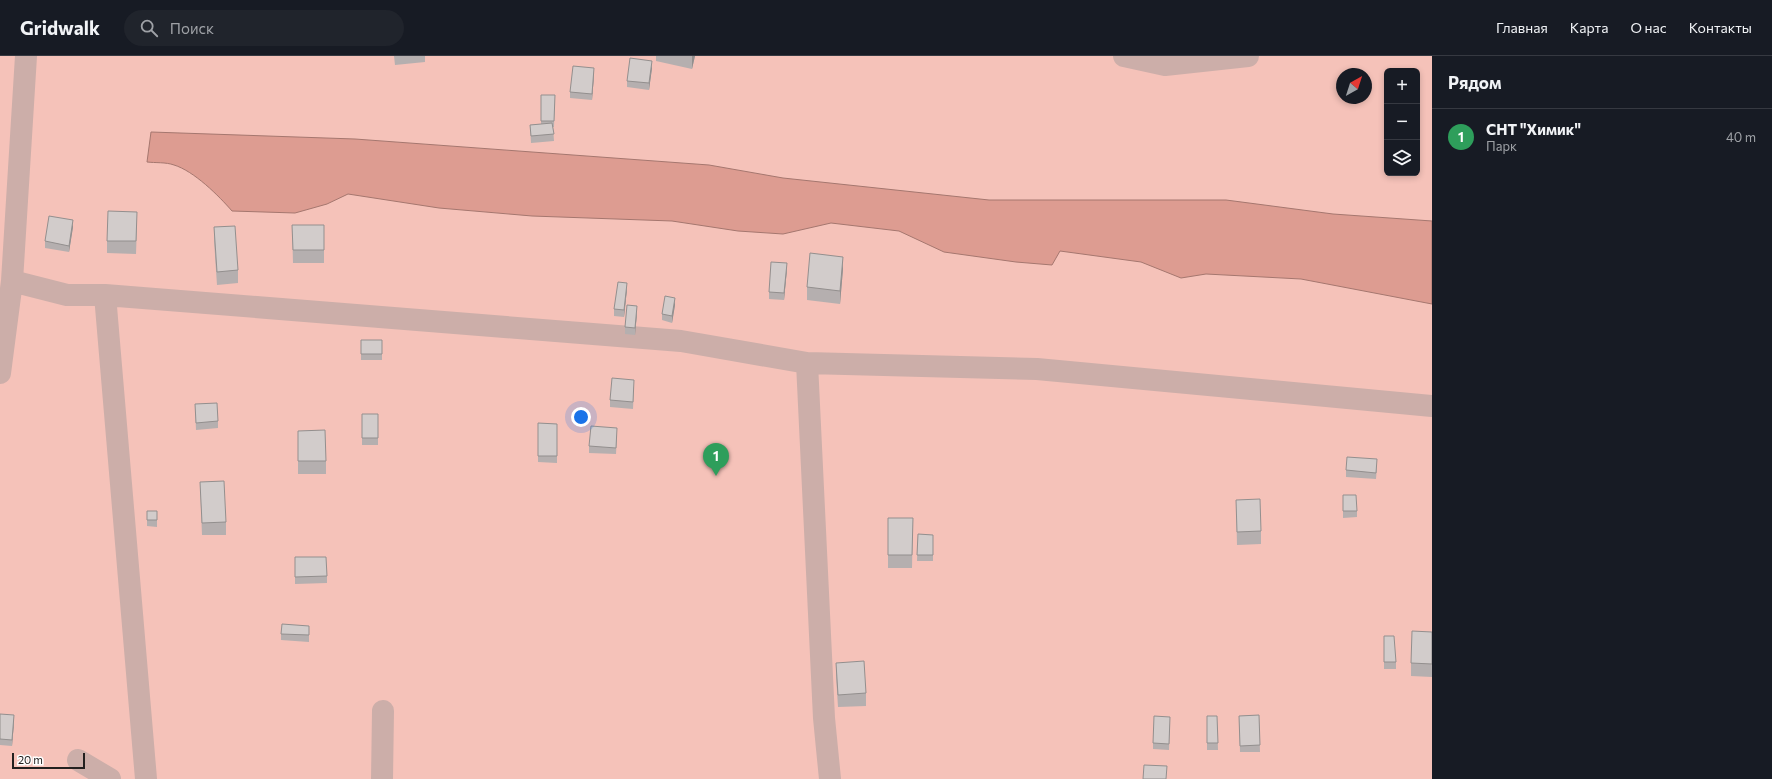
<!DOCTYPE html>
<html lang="ru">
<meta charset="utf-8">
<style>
:root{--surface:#171b24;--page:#20242c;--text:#f1f3f6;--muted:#9ea1a6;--line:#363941;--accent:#357a6e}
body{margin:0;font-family:Commissioner,sans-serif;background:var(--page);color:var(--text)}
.controls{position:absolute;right:12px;top:12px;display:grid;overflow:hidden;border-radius:6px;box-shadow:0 2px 6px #0003}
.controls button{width:36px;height:36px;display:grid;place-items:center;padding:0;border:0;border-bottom:1px solid var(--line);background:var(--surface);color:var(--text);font:20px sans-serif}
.compass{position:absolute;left:1336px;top:12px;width:36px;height:36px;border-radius:50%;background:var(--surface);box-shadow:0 2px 6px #0003;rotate:39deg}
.scale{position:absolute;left:12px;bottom:10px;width:73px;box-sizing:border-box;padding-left:4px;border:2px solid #22201f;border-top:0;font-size:11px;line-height:14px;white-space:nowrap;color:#22201f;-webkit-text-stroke:3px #fefefe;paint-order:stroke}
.you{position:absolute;left:581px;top:361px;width:14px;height:14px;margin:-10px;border:3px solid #fff;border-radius:50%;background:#1a73e8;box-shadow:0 0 0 6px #1a73e833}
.badge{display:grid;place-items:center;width:26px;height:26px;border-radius:50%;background:var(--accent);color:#fff;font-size:13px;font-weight:700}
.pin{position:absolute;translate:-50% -33px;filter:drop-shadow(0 1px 2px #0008)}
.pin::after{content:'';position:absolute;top:21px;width:14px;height:12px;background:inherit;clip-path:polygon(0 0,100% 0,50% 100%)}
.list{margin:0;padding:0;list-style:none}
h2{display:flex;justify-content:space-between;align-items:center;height:52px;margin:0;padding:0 16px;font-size:17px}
h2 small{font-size:13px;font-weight:400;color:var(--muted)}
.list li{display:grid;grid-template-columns:26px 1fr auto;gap:12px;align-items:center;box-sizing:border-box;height:56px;padding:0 16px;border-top:1px solid var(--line)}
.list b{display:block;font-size:15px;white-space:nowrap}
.list p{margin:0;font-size:13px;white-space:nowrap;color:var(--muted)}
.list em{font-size:13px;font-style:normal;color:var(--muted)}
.icon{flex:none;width:22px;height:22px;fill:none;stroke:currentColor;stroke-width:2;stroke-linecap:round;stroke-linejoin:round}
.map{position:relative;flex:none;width:1432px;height:723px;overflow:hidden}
header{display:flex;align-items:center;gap:24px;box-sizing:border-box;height:56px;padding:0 20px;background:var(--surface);border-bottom:1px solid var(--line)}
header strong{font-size:19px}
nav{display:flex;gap:22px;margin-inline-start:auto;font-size:14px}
.search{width:280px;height:36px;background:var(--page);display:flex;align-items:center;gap:10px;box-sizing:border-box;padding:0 14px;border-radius:22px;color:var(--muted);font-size:15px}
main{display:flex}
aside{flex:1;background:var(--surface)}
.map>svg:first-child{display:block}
.green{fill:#f5c2b9;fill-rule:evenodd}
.water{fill:#dd9c91;stroke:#a5776f}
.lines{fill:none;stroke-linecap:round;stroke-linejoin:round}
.minor{stroke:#ccaea9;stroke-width:22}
.wall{fill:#b5afaf}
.shaded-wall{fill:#938f8e}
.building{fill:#d2cccb;stroke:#938f8e}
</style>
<header>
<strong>Gridwalk</strong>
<div class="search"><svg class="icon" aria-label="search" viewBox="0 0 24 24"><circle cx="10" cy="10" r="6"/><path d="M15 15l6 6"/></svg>Поиск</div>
<nav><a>Главная</a><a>Карта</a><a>О нас</a><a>Контакты</a></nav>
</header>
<main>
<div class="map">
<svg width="1432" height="723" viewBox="0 0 1432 723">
<rect width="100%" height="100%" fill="#f6f0ee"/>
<path class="green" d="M0,0H1432V723H0ZM1387,15H1417V117H1387ZM1342,18H1366V42H1342Z"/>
<path class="water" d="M151,76L355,83L709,109L783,122L989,144H1226L1333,158L1432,165V248L1301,223L1206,218L1181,222L1141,206L1060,195L1052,209L1016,206L944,196L899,175L831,167L783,178L738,175L672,165L532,160L439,152L348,138L327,148L295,157L232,155C219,140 194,115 174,109C166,106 155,107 147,106Z"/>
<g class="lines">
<path class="minor" d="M1124,0L1165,9L1248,0
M12,225L67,239H105L681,285L807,307L1037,313L1432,350
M105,239L146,723
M807,307L824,662L830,723
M0,317L12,225L26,0
M78,704L110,723
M382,723L383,655"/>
</g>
<path class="wall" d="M394,0H425V6L395,9Z
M656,0H695L692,13L656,5Z
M652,12L649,34L627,31V25Z
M594,19L592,44L570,42V36Z
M541,39H555L554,71H553L554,85L531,87L530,69L541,68Z
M137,169L136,198L107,197V185Z
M292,169H324V207H293Z
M73,171L69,196L45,192V185Z
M214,171L238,214V227L217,229L214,184Z
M787,213L784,244L769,243V236Z
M843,213L840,248L807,244V231Z
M627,233L624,261L614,260V253Z
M675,249L672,267L662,264V258Z
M637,257L635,279L625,278V271Z
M361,284H382V304H361Z
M634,331L633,353L610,351V344Z
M195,348L218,365V372L196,374Z
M362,358H378V389H362Z
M538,367L557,368V407L538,406Z
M298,375L326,405V418H298Z
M617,379L616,398L589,397V390Z
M1377,410L1376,423L1346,421V414Z
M200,426L226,466V479H202Z
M1343,439L1357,455V461L1343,462Z
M1236,444L1261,475V488L1237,489Z
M147,455H157V471L147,470Z
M888,462H913L912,512H888Z
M918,478L933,479V505H917Z
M295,501L327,520V527L295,528Z
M309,576V586L281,584V578Z
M1432,576V621L1411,620V607Z
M1384,580L1396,606V613H1384Z
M836,607L866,637V650L838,651L836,619Z
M0,658L14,666L12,690L0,689Z
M1259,659L1260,696H1240L1239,660Z
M1207,660H1217L1218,694H1207Z
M1170,668L1169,694L1153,693V687Z"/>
<path class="shaded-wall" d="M692,0H695L692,13Z
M652,5V12L649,34V27Z
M594,12V19L592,44V38Z
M73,164V171L69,196V190Z
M843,201V213L840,248V235Z
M787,207V213L784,244V237Z
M627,227V233L624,261V254Z
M675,242V249L672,267V260Z
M637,250V257L635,279V272Z
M14,659V666L12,690V684Z"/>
<path class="building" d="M630,2L652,5L649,27L627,25Z
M573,10L594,12L592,38L570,36Z
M541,39H555L554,65H541Z
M552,67L554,78L531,80L530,69Z
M108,155L137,156L136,185H107Z
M49,160L73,164L69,190L45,185Z
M292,169H324V194H293Z
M235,170L238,214L217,216L214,171Z
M810,197L843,201L840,235L807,231Z
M771,206L787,207L784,237L769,236Z
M618,226L627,227L624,254L614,253Z
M665,240L675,242L672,260L662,258Z
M627,249L637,250L635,272L625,271Z
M361,284H382V298H361Z
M612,322L634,324L633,346L610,344Z
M217,347L218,365L196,367L195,348Z
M362,358H378V382H362Z
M538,367L557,368V400H538Z
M591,370L617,372L616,392L589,390Z
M325,374L326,405H298V375Z
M1347,401L1377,403L1376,417L1346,414Z
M224,425L226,466L202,467L200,426Z
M1343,439H1356L1357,455H1343Z
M1260,443L1261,475L1237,476L1236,444Z
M147,455H157V464H147Z
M888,462H913L912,499H888Z
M918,478L933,479V499H917Z
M295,501H326L327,520L295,521Z
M282,568L309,570V579L281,578Z
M1412,575L1432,576V608L1411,607Z
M1384,580H1394L1396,606H1384Z
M864,605L866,637L838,639L836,607Z
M0,658L14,659L12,684L0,683Z
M1259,659L1260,689L1240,690L1239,660Z
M1154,660L1170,661L1169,688L1153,687Z
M1207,660H1217L1218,687H1207Z
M1144,709L1167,710L1166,723H1143Z"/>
</svg>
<div class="controls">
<button>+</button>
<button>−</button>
<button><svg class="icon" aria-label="layers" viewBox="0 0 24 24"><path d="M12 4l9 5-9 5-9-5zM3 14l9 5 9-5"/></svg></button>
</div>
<svg class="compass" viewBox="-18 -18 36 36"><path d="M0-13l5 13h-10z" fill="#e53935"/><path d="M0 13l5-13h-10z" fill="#9ea1a6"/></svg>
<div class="scale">20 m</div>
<div class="you"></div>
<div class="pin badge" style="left:716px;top:420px;background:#2e9e5b">1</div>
</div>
<aside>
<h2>Рядом<small></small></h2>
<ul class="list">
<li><span class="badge" style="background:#2e9e5b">1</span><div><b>СНТ &quot;Химик&quot;</b><p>Парк</p></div><em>40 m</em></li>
</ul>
</aside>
</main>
